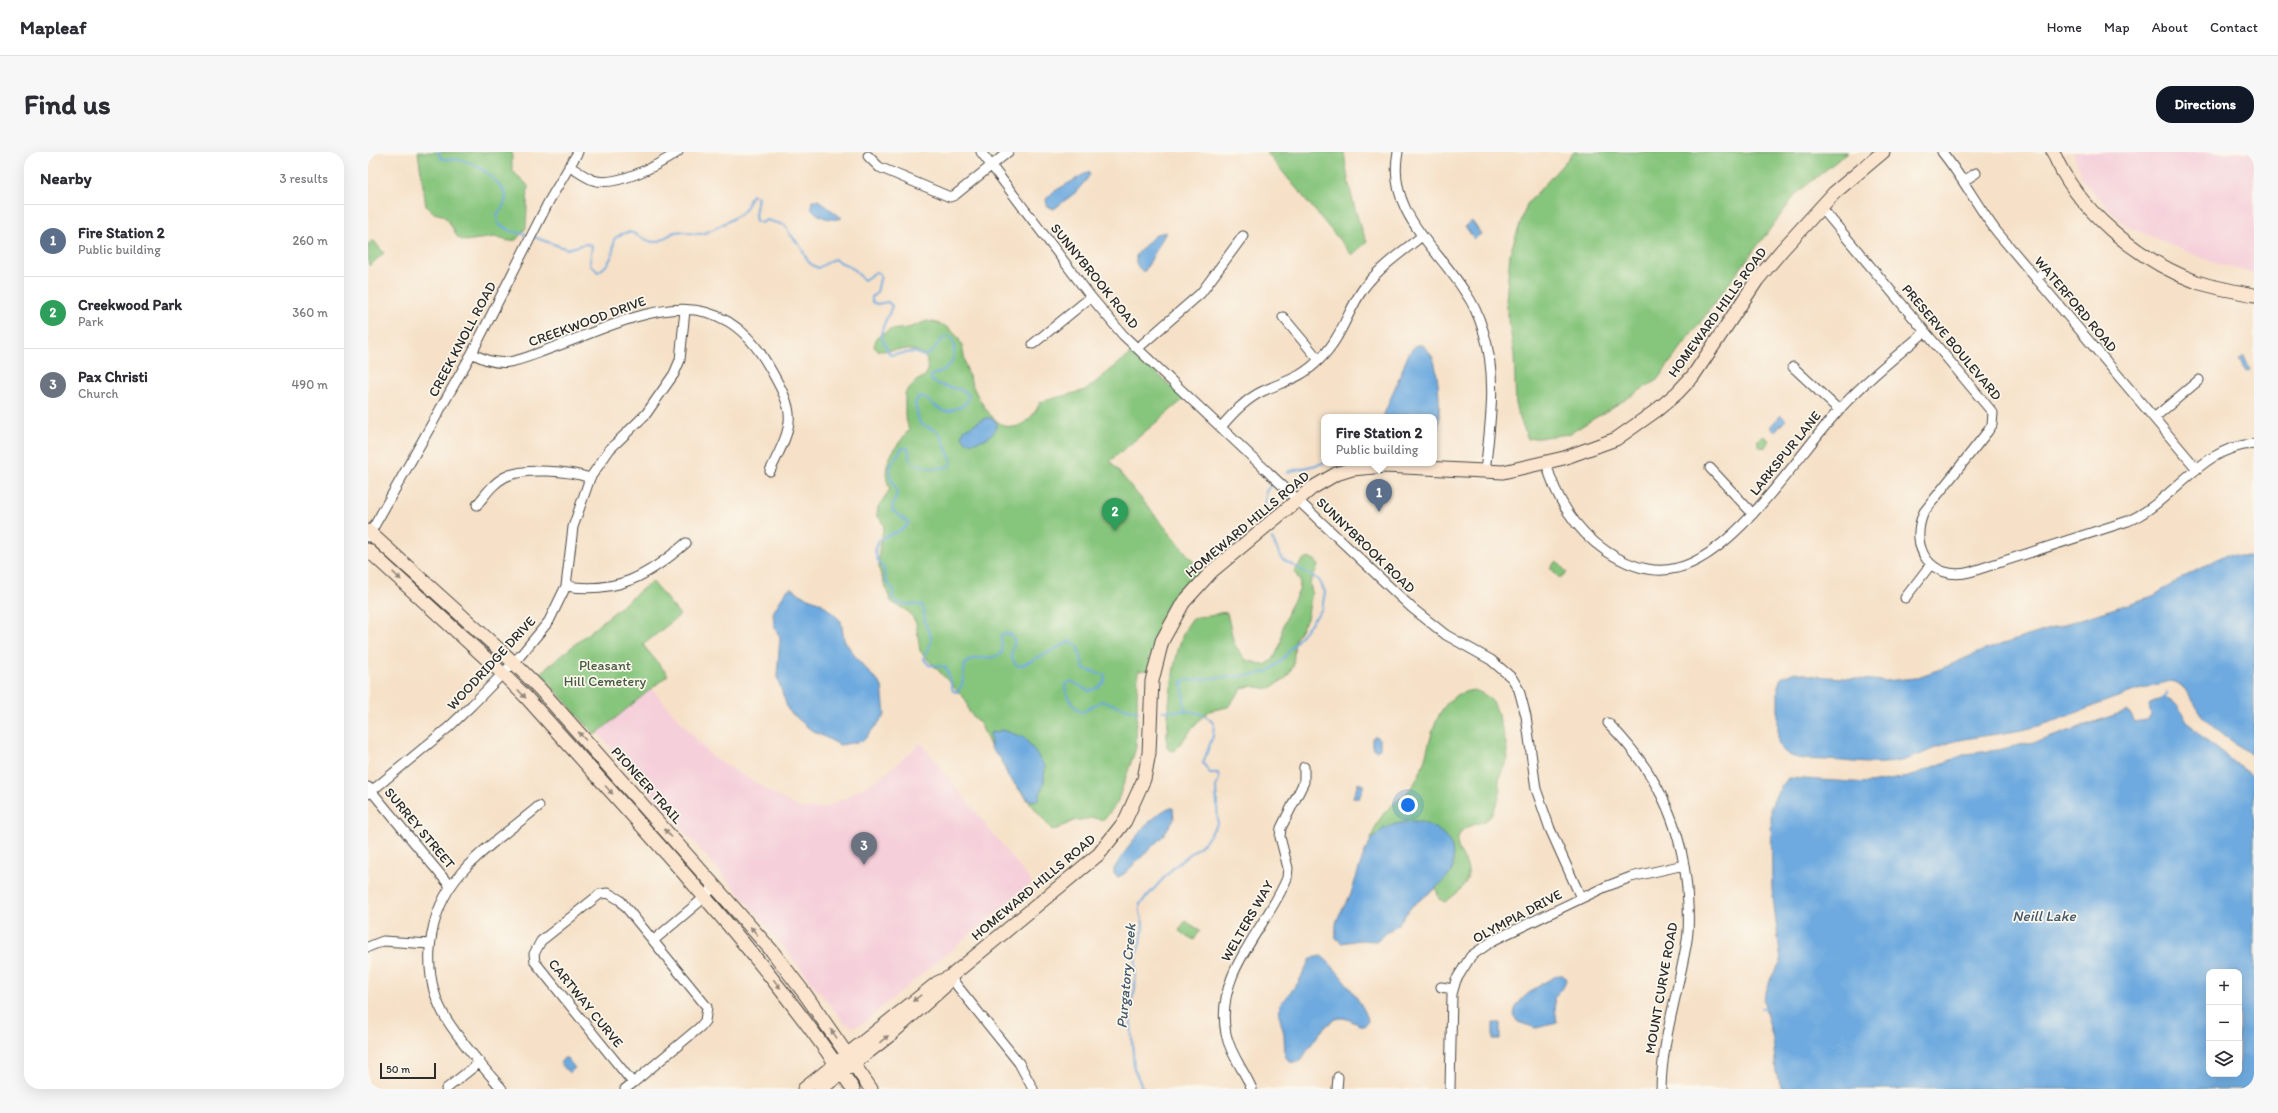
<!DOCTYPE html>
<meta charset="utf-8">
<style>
:root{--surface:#fff;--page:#f7f7f7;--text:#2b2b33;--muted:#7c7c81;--line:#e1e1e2;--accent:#111827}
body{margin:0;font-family:Itim,sans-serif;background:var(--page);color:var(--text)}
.controls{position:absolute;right:12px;bottom:12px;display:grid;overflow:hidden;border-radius:8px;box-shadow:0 4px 16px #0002}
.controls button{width:36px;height:36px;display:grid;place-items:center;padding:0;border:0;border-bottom:1px solid var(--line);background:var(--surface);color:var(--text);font:20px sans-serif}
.scale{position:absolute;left:12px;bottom:10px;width:56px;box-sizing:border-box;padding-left:4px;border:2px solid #2b2b2b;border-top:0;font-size:11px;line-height:14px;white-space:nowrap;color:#2b2b2b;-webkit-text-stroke:3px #fbf7ec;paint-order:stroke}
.you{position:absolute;left:1040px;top:653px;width:14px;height:14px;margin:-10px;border:3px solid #fff;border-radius:50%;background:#1a73e8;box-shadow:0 0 0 6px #1a73e833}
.badge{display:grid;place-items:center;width:26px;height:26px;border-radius:50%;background:var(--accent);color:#fff;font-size:13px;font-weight:700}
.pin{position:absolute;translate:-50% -33px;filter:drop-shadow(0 1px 2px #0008)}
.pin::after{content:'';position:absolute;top:21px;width:14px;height:12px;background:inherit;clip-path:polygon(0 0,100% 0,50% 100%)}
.popup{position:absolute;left:953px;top:262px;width:116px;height:52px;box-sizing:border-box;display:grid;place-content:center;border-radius:8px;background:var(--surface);filter:drop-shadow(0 1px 3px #0005);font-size:13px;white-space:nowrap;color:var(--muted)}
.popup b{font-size:15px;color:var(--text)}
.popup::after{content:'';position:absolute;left:50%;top:100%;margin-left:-8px;border:8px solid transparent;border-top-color:var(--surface)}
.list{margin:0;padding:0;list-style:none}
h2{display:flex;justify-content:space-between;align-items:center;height:52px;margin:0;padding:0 16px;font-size:17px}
h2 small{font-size:13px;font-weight:400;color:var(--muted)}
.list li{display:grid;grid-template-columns:26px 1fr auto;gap:12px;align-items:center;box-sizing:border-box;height:72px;padding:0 16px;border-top:1px solid var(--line)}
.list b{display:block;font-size:15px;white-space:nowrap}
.list p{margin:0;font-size:13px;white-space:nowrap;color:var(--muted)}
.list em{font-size:13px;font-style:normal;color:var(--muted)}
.icon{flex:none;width:22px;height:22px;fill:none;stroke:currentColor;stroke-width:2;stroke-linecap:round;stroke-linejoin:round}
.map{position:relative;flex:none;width:1886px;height:937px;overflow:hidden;border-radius:16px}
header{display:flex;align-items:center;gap:24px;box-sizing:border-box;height:56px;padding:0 20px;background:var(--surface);border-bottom:1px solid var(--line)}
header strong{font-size:19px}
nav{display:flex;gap:22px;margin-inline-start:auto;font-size:14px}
.intro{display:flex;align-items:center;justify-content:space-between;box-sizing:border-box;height:96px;padding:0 24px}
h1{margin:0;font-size:28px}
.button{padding:10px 18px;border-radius:16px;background:var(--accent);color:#fff;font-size:14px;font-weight:700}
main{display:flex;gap:24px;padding:0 24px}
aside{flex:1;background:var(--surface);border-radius:16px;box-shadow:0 4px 16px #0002}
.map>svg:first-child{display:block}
.built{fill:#f5cfda}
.green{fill:#86c57c;stroke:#587854}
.water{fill:#6eaadf;stroke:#4c6a85;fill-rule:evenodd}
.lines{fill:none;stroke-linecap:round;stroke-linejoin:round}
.stream{stroke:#6eaadf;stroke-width:2}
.street-casing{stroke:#494643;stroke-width:11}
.secondary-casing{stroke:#494643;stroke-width:15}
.street{stroke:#fff;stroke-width:9}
.secondary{stroke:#fbe5cf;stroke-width:13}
.oneway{fill:#93887d}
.labels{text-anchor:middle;stroke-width:3.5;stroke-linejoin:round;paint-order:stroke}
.street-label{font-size:14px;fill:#2b2b2b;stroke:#fbf7ec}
.park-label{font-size:14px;fill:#465943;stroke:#fbf7ec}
.water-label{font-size:15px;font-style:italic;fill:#42576a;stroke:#fbf7ec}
</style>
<header>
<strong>Mapleaf</strong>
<nav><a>Home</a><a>Map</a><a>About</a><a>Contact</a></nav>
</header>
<div class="intro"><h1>Find us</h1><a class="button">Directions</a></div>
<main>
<aside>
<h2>Nearby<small>3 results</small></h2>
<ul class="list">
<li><span class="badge" style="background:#5c6f8a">1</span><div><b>Fire Station 2</b><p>Public building</p></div><em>260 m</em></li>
<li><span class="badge" style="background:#2e9e5b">2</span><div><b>Creekwood Park</b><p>Park</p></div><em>360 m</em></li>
<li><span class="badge" style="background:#6b7280">3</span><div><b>Pax Christi</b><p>Church</p></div><em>490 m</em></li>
</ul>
</aside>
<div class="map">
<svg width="1886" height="937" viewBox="0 0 1886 937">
<rect width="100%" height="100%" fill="#fbf7ec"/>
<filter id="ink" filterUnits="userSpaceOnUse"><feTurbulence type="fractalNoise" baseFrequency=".025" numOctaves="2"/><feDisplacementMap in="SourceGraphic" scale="8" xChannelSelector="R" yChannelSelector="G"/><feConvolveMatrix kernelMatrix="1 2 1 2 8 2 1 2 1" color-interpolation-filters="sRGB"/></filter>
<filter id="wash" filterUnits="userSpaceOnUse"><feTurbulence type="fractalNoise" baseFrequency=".012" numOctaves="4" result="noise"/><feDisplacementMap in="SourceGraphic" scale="16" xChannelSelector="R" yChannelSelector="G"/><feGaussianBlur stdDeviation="0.9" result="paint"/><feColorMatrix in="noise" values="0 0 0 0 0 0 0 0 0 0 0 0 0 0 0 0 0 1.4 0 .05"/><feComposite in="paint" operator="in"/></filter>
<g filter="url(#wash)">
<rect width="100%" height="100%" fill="#f6e1c8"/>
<path class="built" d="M1705,0H1886V122L1844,110L1758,74L1715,29Z
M284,537L344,605L430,656H455L478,646L516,623L553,591L664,731L495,871L485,875L476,870L383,755L230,581Z"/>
<path class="green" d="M50,0H144C143,27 146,17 160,34L158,76L148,88L140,89L127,85L97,89L90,86L80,68L74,63L66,61L58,54Z
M898,0H976C980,32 986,61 999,90L984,103Z
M1206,0H1480L1429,41L1289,228L1201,282L1160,287L1148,256L1146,203L1138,149L1142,101L1159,52Z
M5,88L16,101L1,114L0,92Z
M559,169C568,170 579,173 586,181C597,192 595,205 599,218C604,237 626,283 650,274C661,269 668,261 672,250L718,238L766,199L816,247L742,309L834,420C806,448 788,479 780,518L770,519L768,596L749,651L736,668L725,666L705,669L685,679L640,624L633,607L623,596L613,573L601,560L598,548L552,499L548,471L541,460L523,450L511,417V399L516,373L509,363L510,355L522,337C511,313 526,297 541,278L537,263V241L547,230L558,223C567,189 530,199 511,199L506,195L508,187L521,178L540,176Z
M1389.5 290a5.5 5.5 0 1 1 11 0a5.5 5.5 0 1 1-11 0Z
M942,406L948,409L950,414L942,431L944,441L939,467L927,488L925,515L919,525L901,537L883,534L874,536L860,555L841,559L831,568L807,598L803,599L799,596C798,570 805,489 822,470C828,463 833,465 841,464C849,463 851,459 859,461L866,492L878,508L897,513L905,508L913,491L914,478L921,457L931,439L932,429L926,419L935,408Z
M1189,409L1199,421L1192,427L1182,415Z
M284,429L312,463L275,493L300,523L227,583L172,521Z
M1106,538C1129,546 1128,557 1134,577C1136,587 1140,594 1139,604C1139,613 1131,621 1131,630C1130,633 1132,636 1132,639C1132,646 1127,656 1124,662C1117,674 1100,670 1093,680C1076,704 1128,716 1077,750L1071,747L1068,736L1084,720L1002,689C1005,682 1007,674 1012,667C1020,653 1037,645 1046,632C1066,602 1059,543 1106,538Z
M817,769L832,778L826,788L811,779Z"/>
<path class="water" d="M720,20L722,22L719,27L708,40L686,57L679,54L678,47L685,40Z
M444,48H450L474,66C464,70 448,65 443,55Z
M1104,69L1113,82L1106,87L1097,74Z
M798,80L777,119H773L768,111V103L788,82Z
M1048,193H1055C1058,197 1062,201 1065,206C1071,220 1075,278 1066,290V265H1015L1041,201Z
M1876,204L1882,218L1878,220L1871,208Z
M1413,263L1418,268L1407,279L1402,275Z
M617,266H623L628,269C632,284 609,292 598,290L594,284L596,278Z
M1859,402L1886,406V605C1870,592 1851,582 1837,567C1826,555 1820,532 1803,529C1761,538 1721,557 1680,571C1651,581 1621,582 1592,588C1571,592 1552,605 1532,609C1507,614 1484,609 1459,608C1441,607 1417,610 1410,590V534L1413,526L1427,520L1447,524L1517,529L1547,526L1575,516L1616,498L1785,444L1816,425Z
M424,436L435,444L453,451L473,469L476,488L489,507L514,534L517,563L495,589L472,593L443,578L420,558L409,525L412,485L406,474L405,460L419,438Z
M1796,546C1808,546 1814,563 1821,571C1839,593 1864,608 1886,625V937H1414L1408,920L1405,887L1395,848L1403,826L1413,809L1404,738L1403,655L1409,641L1420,626L1501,631L1540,625L1598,602L1629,598L1675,588L1758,559L1761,560L1767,570L1778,568L1783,564L1781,553L1784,550ZM1841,820H1871V922H1841Z
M635,578L657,586L677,614L676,629L670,649L661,648L640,624L633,607L623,596L622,581Z
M1008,584L1012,588V597L1008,599L1004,594V586Z
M990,631L996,633L991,647L985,645Z
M800,656H805L806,667L794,685L756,722L750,725L746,722V717C759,696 778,668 800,656Z
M1049,669C1076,677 1090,690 1084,720L1068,736L1044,754L1031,771L1008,789L992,788L974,791L968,786C968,781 967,773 969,768C972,759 980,750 983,741C998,701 995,672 1049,669Z
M953,804C964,810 1000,857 1000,869L996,874C988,873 980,865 972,866C957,868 940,898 932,910H922L917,904L916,882L911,863L912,852L930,831L943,806Z
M1191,823H1195L1198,827L1196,834L1186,846L1189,871L1168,876L1150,870C1133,854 1178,828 1191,823Z
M1125,871H1132V887H1125Z
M196,906H199L207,916L201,921L192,911Z"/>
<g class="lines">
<path class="stream" d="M70,0L74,7C84,7 93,7 102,11C112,14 139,35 138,47C137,53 132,59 129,63L130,72L143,79L160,83
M166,85L199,97L217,92L224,93L222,112L230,120C243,112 246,102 246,87C265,72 267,86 285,90C294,91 300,82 307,80C316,78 323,83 332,82C338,82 371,64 376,59C380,55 380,48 384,43L390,45L387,63L388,69L394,71L398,68L417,73C421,83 426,86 432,94C440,105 435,109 450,116L466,107L484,116L496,128L508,120L513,123L509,140L504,145V150L509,152L520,150L524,154C515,179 507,176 522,203L547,200L555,204L563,201L575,186L582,185L586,191C588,209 581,218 564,223L563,228C574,238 591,233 601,243L598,252C571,266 576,258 555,245H550L547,252L552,272C558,274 565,277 570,280C578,287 576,300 584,308L583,313C572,319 553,316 542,309L540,296H534C527,309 517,313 524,329C525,333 529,336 529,340C529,347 524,350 524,358L541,371L536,376L511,388L507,398L509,407L516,418L518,429L526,439L524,445C531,456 542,451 554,453C558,461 555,464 557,471C559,478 564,482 563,490C562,496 557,500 556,507L561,513L578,515L585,539L589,540L594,533L597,512C611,500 620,511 634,501L633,483L637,481L644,483L647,491C642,500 642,506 649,514L655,513L703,489L710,494L716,517L737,523L736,530L729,536L721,539L703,529L697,533C697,543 705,557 715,560L733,549L770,560
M919,320L956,311
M897,359L898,339L904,332
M1794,547L1799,540
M817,559L814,529L886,523L901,519L914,508L954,457L957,440L951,428L914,407L904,387
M1394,857H1399
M775,937L766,917L763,872V850L767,838L768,804L774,785L775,771L772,761V752L806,715L837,690L850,671L848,635L851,627L850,621H842L835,611L845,584L846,572C834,556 814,559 795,559"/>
</g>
</g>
<g filter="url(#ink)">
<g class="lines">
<g class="street-casing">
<path id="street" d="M613,0L723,145L755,183L1044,456L1078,483L1123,508L1144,526L1151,538L1158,564L1168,637L1182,677L1213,746
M1030,0C1018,60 1069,95 1097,140C1105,151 1111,165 1115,178C1130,223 1122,274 1117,320
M1574,0C1595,26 1609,54 1629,80L1829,317
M500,4L511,15L582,45L587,43L640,0
M201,14C209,19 217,25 225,28C248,36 292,12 310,0
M1596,29L1608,21
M1452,54L1625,261L1624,273L1620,279L1556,360C1540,395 1563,430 1602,420L1760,369C1805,350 1833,294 1886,292
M1668,127L1677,120
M915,165L951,208
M665,192L723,145
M770,196L833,141L875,84
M104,201C134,219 151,208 181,197C260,169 344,116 400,213C429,263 427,268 402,319
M1425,215L1471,258
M1786,266L1831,228
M853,275C865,261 878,247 895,239C919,228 932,227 952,207C973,187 979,160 995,137C1010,116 1034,100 1054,84
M1178,310C1187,345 1207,378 1238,399C1259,413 1283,423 1309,416C1368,402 1429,304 1470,259C1496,230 1527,205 1557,180
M1342,316L1385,362
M109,353C117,343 125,331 137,325C157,315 202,319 222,326
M0,385L104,201L181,49L210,0
M198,434C249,442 280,424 318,391
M1537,446L1563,412
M1240,571C1287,618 1313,670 1319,736C1320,753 1322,771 1319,788C1311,838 1294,886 1293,937
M0,635L82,734
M0,642L81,575L104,553L152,504L181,469L198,434L205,375L222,326L242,297L278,262L306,222L312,208L317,158
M286,788L337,745L346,733
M0,795L15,789L62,792
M582,825L651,911L665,937
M1073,835L1085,837
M78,937L112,910
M134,937C115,915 95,893 79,868C51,823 58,761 93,721C115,696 145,676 171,654
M257,937L265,931L332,875L337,869L339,855L252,748L240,741L232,742L173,789L166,802L167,810L265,931
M884,937C876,918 862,902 858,882C846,820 898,778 919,726L920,716L912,685L913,676L936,630V615
M969,937L970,925
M1082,937L1084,842L1088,828L1103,804L1126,788L1237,735L1263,725L1316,713"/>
</g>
<g class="secondary-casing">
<path id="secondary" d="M1685,0C1709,58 1770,108 1829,130C1847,136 1867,139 1886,143
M0,379L145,510L172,537L404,799L437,842L503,937
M0,398L135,522L158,545C271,672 390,795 485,937
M582,825L731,702L757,669L776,627L781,601L784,529L794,489L815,451L844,419L944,336L968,322L984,317L1017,314L1135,320L1196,306L1248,287L1289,258L1309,241L1325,224L1389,128L1414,98L1466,41L1515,0
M436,937L569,831L582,825L576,835L522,883L453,937"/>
</g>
<use href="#street" class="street"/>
<use href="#secondary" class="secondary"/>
</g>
<defs><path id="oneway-solid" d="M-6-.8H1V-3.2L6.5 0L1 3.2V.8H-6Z"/></defs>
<g class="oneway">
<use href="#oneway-solid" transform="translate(29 424) rotate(43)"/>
<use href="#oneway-solid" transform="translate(154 542) rotate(47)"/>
<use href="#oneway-solid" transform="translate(214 584) rotate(-132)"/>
<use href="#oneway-solid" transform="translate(241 638) rotate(48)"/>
<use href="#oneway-solid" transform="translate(300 681) rotate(-132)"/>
<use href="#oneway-solid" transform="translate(386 779) rotate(-131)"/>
<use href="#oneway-solid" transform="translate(409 832) rotate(52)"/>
<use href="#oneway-solid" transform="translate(549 846) rotate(142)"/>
<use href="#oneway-solid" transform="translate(466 882) rotate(-125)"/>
<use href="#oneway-solid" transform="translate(516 887) rotate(-39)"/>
</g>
</g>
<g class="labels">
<g class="street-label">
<text transform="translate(727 124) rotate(51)" y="5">SUNNYBROOK ROAD</text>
<text transform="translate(1708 152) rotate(50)" y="5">WATERFORD ROAD</text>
<text transform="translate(1349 160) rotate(-54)" y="5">HOMEWARD HILLS ROAD</text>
<text transform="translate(219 169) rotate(-20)" y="5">CREEKWOOD DRIVE</text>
<text transform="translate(94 187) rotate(-62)" y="5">CREEK KNOLL ROAD</text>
<text transform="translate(1584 190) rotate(50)" y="5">PRESERVE BOULEVARD</text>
<text transform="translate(1417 301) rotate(-51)" y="5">LARKSPUR LANE</text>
<text transform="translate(879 372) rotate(-40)" y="5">HOMEWARD HILLS ROAD</text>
<text transform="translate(998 393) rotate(44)" y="5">SUNNYBROOK ROAD</text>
<text transform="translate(123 511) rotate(-47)" y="5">WOODRIDGE DRIVE</text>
<text transform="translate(279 633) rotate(48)" y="5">PIONEER TRAIL</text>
<text transform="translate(52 676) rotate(50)" y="5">SURREY STREET</text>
<text transform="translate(665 735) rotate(-40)" y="5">HOMEWARD HILLS ROAD</text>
<text transform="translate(1149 764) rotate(-28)" y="5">OLYMPIA DRIVE</text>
<text transform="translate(879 769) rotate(-60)" y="5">WELTERS WAY</text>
<text transform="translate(1293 836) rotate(-80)" y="5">MOUNT CURVE ROAD</text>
<text transform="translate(218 851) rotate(51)" y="5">CARTWAY CURVE</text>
</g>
<g class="park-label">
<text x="237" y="518">Pleasant<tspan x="237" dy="16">Hill Cemetery</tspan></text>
</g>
<g class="water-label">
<text x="1676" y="769">Neill Lake</text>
<text transform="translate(758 824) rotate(-85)" y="5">Purgatory Creek</text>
</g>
</g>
</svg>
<div class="controls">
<button>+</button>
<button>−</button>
<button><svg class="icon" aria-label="layers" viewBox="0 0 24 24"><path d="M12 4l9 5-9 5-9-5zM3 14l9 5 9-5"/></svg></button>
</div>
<div class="scale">50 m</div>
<div class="you"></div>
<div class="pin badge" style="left:1011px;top:360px;background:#5c6f8a">1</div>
<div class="popup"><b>Fire Station 2</b>Public building</div>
<div class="pin badge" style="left:747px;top:379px;background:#2e9e5b">2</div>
<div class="pin badge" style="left:496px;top:713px;background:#6b7280">3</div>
</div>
</main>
